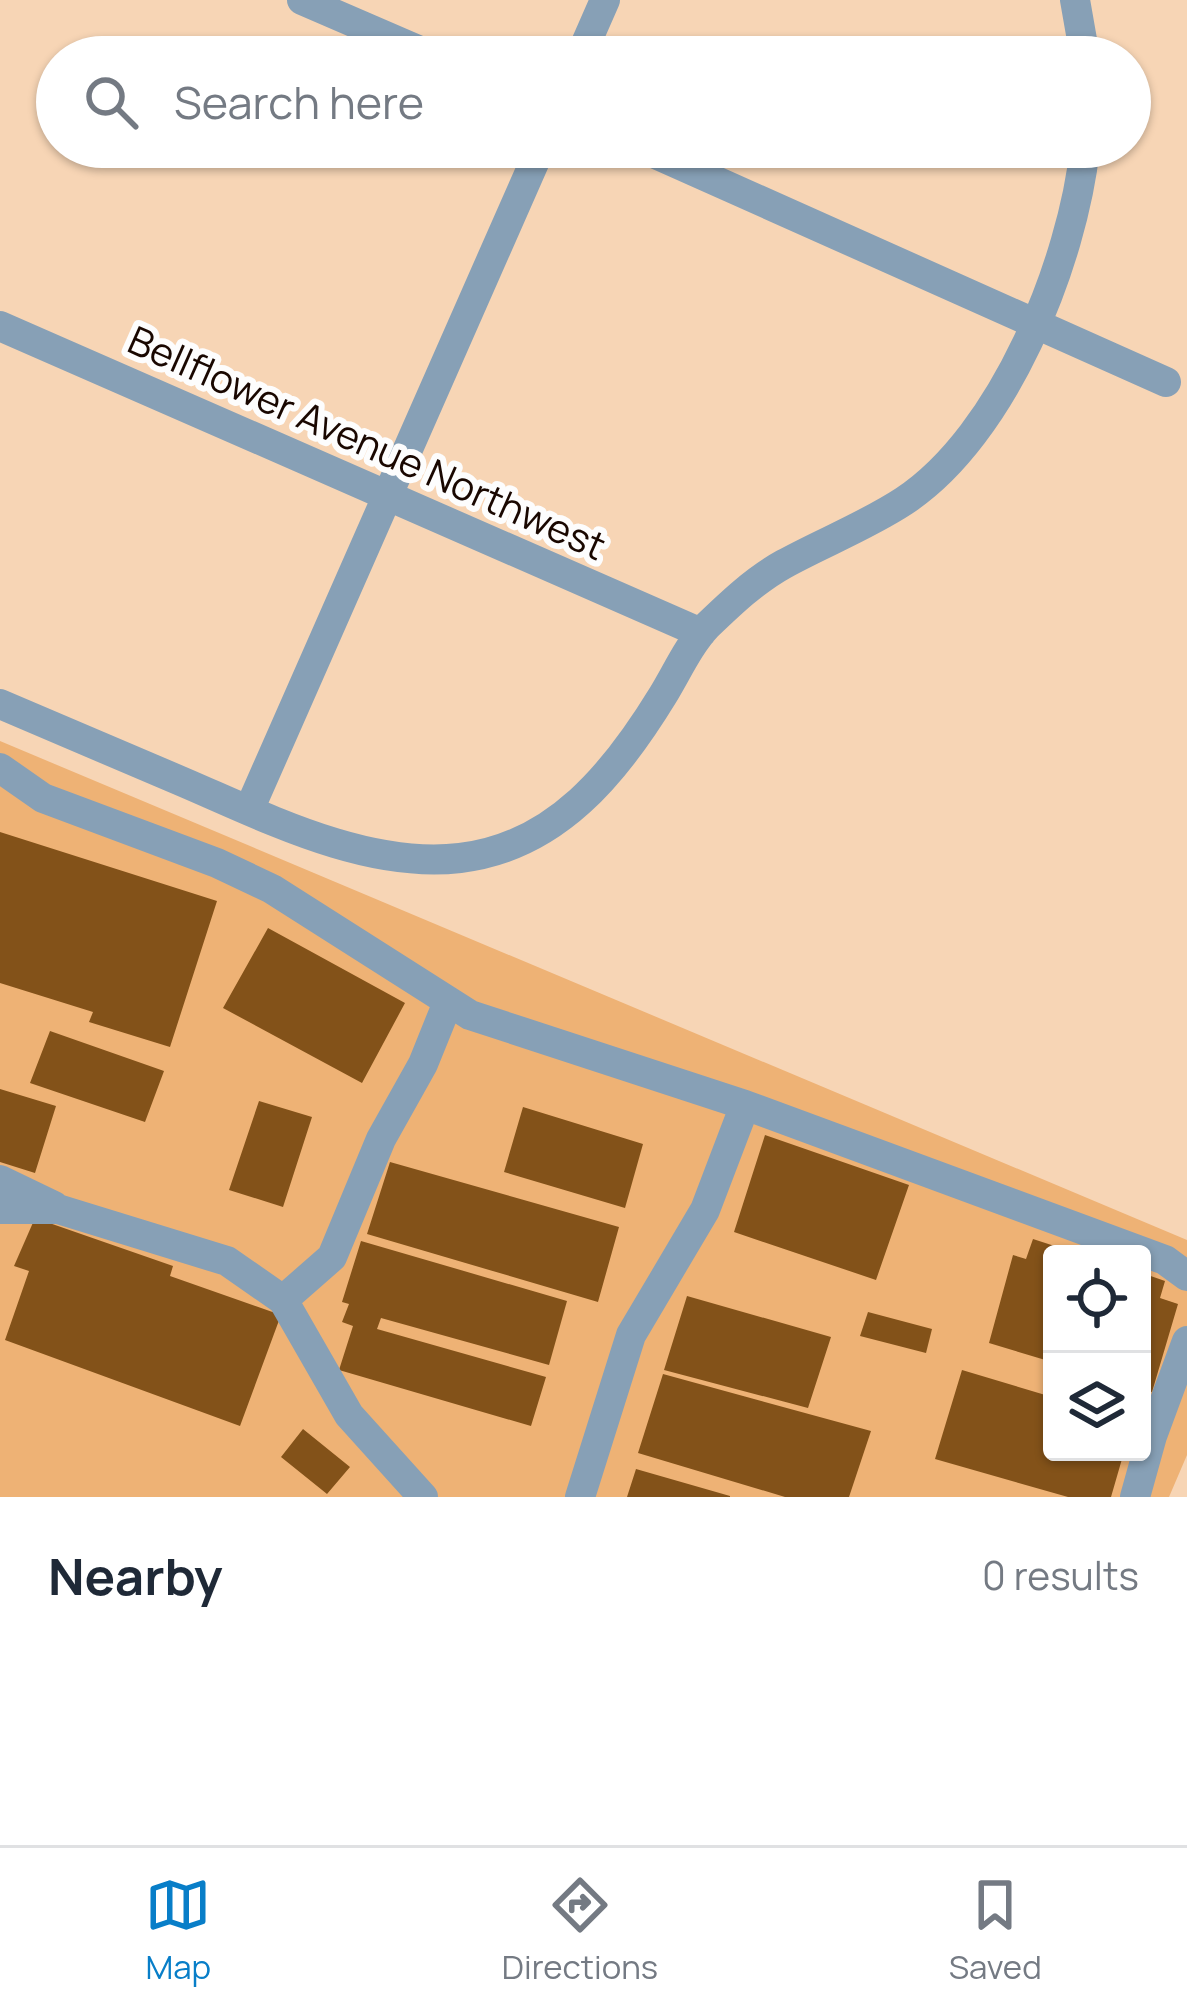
<!DOCTYPE html>
<style>
:root{--surface:#fff;--page:#f2f2f3;--text:#1f2937;--muted:#747a83;--line:#e0e1e3;--accent:#087ec8}
body{margin:0;font-family:Manrope,sans-serif;background:var(--page);color:var(--text)}
.controls{position:absolute;right:36px;bottom:36px;display:grid;overflow:hidden;border-radius:12px;box-shadow:0 3px 9px #0004}
.controls button{width:108px;height:108px;display:grid;place-items:center;padding:0;border:0;border-bottom:3px solid var(--line);background:var(--surface);color:var(--text);font:60px sans-serif}
.list{margin:0;padding:0;list-style:none}
h2{display:flex;justify-content:space-between;align-items:center;height:156px;margin:0;padding:0 48px;font-size:51px}
h2 small{font-size:39px;font-weight:400;color:var(--muted)}
.icon{flex:none;width:66px;height:66px;fill:none;stroke:currentColor;stroke-width:2;stroke-linecap:round;stroke-linejoin:round}
.map{position:relative;flex:none;width:1187px;height:1497px;overflow:hidden}
.search{position:absolute;background:var(--surface);box-shadow:0 3px 9px #0004;left:36px;right:36px;top:36px;height:132px;display:flex;align-items:center;gap:30px;box-sizing:border-box;padding:0 42px;border-radius:66px;color:var(--muted);font-size:45px}
.sheet{height:348px;background:var(--surface)}
nav{display:flex;justify-content:space-around;align-items:center;box-sizing:border-box;height:168px;border-top:3px solid var(--line);background:var(--surface);font-size:33px;color:var(--muted)}
nav a{display:grid;justify-items:center;gap:6px}
nav .on{color:var(--accent)}
.map>svg:first-child{display:block}
.green{fill:#eeb275;fill-rule:evenodd}
.building{fill:#835219}
.lines{fill:none;stroke-linecap:round;stroke-linejoin:round}
.minor{stroke:#87a0b6;stroke-width:30}
.labels{text-anchor:middle;stroke-width:12;stroke-linejoin:round;paint-order:stroke}
.street-label{font-size:39px;fill:#190700;stroke:#fdfdfd}
</style>
<div class="map">
<svg width="1187" height="1497" viewBox="0 0 1187 1497">
<rect width="100%" height="100%" fill="#f7d5b5"/>
<path class="green" d="M0,741L1187,1240V1455L1169,1497H0ZM1052,1254H1142V1452H1052Z"/>
<path class="building" d="M0,832L217,901L170,1047L89,1022L93,1012L0,983Z
M268,928L405,1003L362,1083L223,1008Z
M50,1031L164,1071L145,1122L30,1083Z
M0,1089L56,1106L35,1173L0,1162Z
M259,1101L312,1117L283,1207L229,1190Z
M523,1107L643,1144L625,1208L504,1172Z
M765,1135L909,1185L876,1280L734,1232Z
M390,1162L619,1227L598,1302L367,1234Z
M35,1218L173,1266L170,1276L281,1315L240,1426L5,1340L29,1271L14,1266Z
M1033,1239L1076,1253L1052,1254V1362L989,1343L1013,1255L1026,1259Z
M361,1241L567,1301L549,1365L381,1318L377,1329L546,1377L531,1426L339,1370L353,1326L342,1322L349,1304L342,1302Z
M1142,1273L1165,1281L1160,1298L1178,1304L1152,1392L1142,1389Z
M687,1296L831,1337L808,1408L664,1370Z
M868,1312L932,1329L926,1353L860,1336Z
M962,1370L1052,1397V1452H1124L1111,1497H1068L935,1459Z
M663,1374L871,1431L849,1497H785L638,1453Z
M303,1429L350,1467L327,1494L281,1457Z
M636,1469L730,1496V1497H627Z"/>
<g class="lines">
<path class="minor" d="M302,0L434,57
M1075,0L1085,57
M580,57L605,0
M640,147L1166,382
M0,326L701,633
M0,704C61,730 122,756 183,782C267,818 366,869 460,858C556,847 616,772 663,695C677,672 689,645 707,626C731,603 755,580 784,564C824,542 866,526 904,501C1004,435 1073,262 1085,147
M0,768L43,798L217,863L272,889L470,1015L745,1105L1165,1260L1187,1276
M249,810L541,147
M0,1180L54,1206
M0,1209H58L227,1261L283,1300L349,1415L423,1497
M283,1300L332,1257L381,1139L423,1064L448,1002
M580,1497L631,1335L705,1210L745,1105
M1135,1497L1152,1436L1187,1341"/>
</g>
<g class="labels">
<g class="street-label">
<text transform="translate(367 443) rotate(24)" y="14">Bellflower Avenue Northwest</text>
</g>
</g>
</svg>
<div class="controls">
<button><svg class="icon" aria-label="locate" viewBox="0 0 24 24"><circle cx="12" cy="12" r="6"/><path d="M12 2v4M12 18v4M2 12h4M18 12h4"/></svg></button>
<button><svg class="icon" aria-label="layers" viewBox="0 0 24 24"><path d="M12 4l9 5-9 5-9-5zM3 14l9 5 9-5"/></svg></button>
</div>
<div class="search"><svg class="icon" aria-label="search" viewBox="0 0 24 24"><circle cx="10" cy="10" r="6"/><path d="M15 15l6 6"/></svg>Search here</div>
</div>
<section class="sheet">
<h2>Nearby<small>0 results</small></h2>
<ul class="list">
</ul>
</section>
<nav>
<a class="on"><svg class="icon" aria-label="map" viewBox="0 0 24 24"><path d="M3 6l6-2 6 2 6-2v14l-6 2-6-2-6 2zM9 4v14M15 6v14"/></svg>Map</a>
<a><svg class="icon" aria-label="directions" viewBox="0 0 24 24"><path d="M12 3l9 9-9 9-9-9zM9 14v-3h6M13 9l2 2-2 2"/></svg>Directions</a>
<a><svg class="icon" aria-label="saved" viewBox="0 0 24 24"><path d="M7 4h10v16l-5-4-5 4z"/></svg>Saved</a>
</nav>
